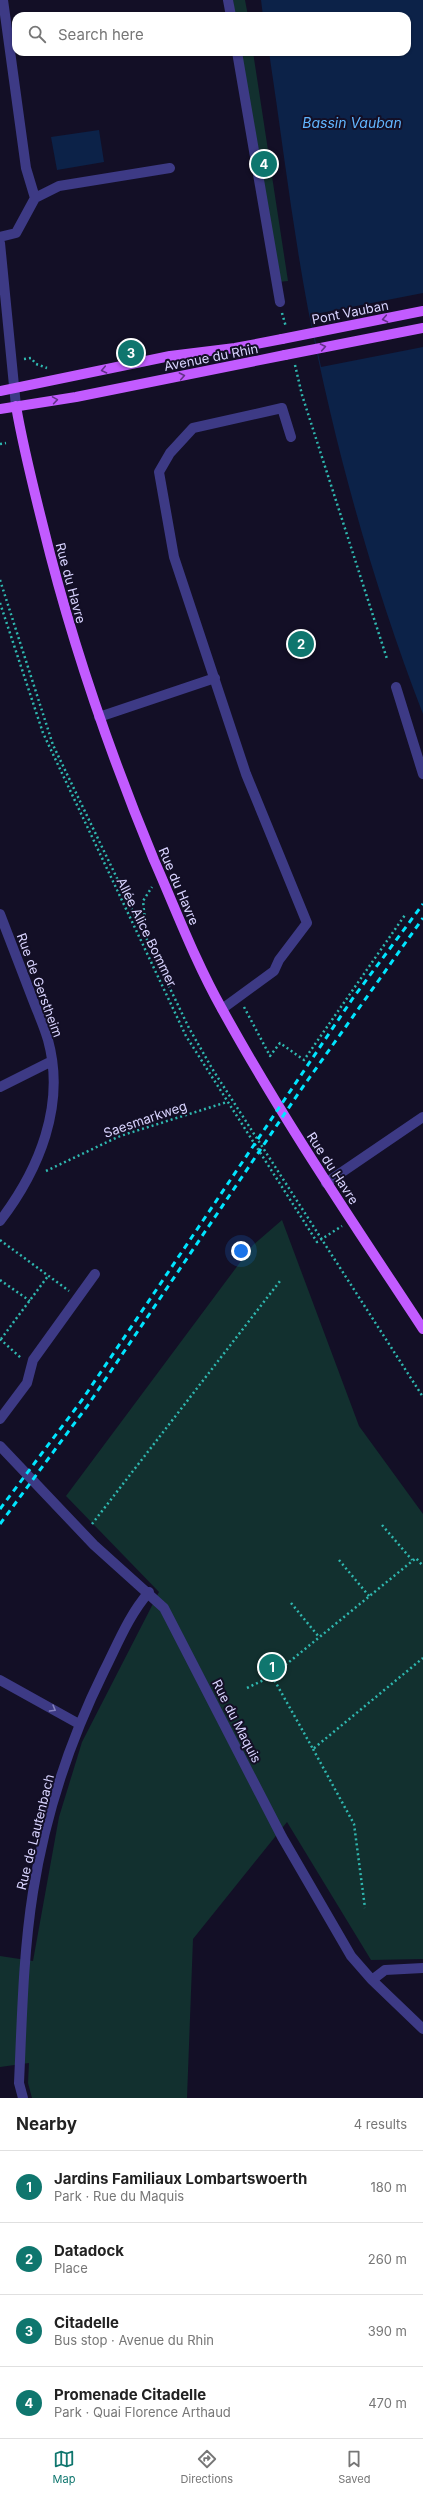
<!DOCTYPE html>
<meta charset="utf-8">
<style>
:root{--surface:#fff;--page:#f2f2f2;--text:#222;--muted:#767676;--line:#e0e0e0;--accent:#0f766e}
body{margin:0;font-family:Inter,sans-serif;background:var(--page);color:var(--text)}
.you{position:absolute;left:241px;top:1251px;width:14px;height:14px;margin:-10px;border:3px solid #fff;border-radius:50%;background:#1a73e8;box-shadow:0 0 0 6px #1a73e833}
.badge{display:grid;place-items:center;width:26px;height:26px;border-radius:50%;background:var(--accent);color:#fff;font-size:13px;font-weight:700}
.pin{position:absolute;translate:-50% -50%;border:2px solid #fff;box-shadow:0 1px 4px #0006}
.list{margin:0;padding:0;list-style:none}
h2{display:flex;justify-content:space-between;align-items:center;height:52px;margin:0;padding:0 16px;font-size:17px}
h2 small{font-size:13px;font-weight:400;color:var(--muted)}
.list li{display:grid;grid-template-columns:26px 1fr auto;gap:12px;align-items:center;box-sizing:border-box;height:72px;padding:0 16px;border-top:1px solid var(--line)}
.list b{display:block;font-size:15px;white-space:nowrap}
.list p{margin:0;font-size:13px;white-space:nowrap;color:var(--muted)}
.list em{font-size:13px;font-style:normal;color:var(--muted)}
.icon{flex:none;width:22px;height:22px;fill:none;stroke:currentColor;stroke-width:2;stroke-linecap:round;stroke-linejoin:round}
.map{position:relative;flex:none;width:423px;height:2098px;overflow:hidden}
.search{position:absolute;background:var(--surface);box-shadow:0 1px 3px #0004;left:12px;right:12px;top:12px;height:44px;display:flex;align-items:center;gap:10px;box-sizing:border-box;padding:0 14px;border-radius:12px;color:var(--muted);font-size:15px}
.sheet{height:340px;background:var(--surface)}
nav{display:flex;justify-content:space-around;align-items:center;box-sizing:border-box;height:56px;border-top:1px solid var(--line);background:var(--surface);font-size:11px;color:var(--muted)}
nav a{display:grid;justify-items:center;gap:2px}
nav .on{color:var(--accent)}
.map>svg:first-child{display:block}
.green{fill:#12302f}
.water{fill:#0c2248}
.pier{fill:#130f26}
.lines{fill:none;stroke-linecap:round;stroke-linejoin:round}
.path{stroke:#2fb8b0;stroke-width:2.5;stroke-dasharray:2 3;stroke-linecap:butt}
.minor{stroke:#3d3a85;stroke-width:10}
.major{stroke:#c25bff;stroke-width:10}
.rail{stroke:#00e5ff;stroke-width:3;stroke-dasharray:6 5;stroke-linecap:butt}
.major-bridge{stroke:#c25bff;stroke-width:10}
.oneway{stroke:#623188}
.oneway2{stroke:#837fbc}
.labels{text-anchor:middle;stroke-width:4;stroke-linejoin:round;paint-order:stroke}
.street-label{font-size:13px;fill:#d9d4ff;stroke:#130f26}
.water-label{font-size:14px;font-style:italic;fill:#62b6ff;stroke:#130f26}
</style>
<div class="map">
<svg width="423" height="2098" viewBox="0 0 423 2098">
<rect width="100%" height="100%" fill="#130f26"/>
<path class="green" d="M233,0H245L248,16H235Z
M241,52H253L288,281L278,282Z
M282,1220L359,1426L423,1514V1959L371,1960L287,1822L193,1939L187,2098H32L28,2083L29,2063L0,2067V1956L33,1961L59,1817L82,1742L159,1592L66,1496L253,1245Z"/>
<path class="water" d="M261,0H423V714C372,582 335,447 308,309C292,224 282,138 269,52H407V16H263Z
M99,130L104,162L57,170L51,137Z"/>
<path class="pier" d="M423,293V347L321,367L310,315Z"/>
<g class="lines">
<path class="path" d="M282,313L286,327
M24,359L31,358L36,364L47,368
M295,365L302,395L387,659
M0,444L6,443
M0,580L53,745L189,1028L213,1070L423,1397
M0,603L43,733L186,1036L317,1242L342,1226
M147,940L143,901L152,887
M244,1007L270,1056L280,1043L304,1060L405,915
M46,1171L120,1136L227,1102
M0,1240L69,1291
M0,1280L30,1301
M0,1339L21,1358
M1,1339L48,1276
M92,1524L280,1281
M382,1525L412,1560
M339,1560L369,1596
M291,1603L319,1637
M272,1676L313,1749L423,1658
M247,1688L272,1676L416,1558L423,1566
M313,1749L354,1824L365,1908"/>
<path class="minor" d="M3,0L26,168L35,198
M228,0L231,16
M237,52L280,302
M0,237L16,233L35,198L59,186L170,168
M0,243L16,406
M396,687L423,774
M99,717L215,678
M0,914C11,943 22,971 33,1000C38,1013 44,1026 48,1040C66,1105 39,1170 0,1221
M222,1009L274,971L279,960L307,923L246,774L174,557L159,472L170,453L193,428L282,408L291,437
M0,1087L52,1061
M326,1183L423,1117
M0,1419L27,1383L33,1360L95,1274
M0,1446L94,1545L164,1608L282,1837L351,1956L372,1980L423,2029
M0,1680L79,1724
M372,1980L385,1970L423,1968
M23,2098L19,2083C22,2019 23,1955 33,1892C45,1816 70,1740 104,1671C118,1643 129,1615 149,1592"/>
<path class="major" d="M0,391L170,356L235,348L282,339
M16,406C23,447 33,486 43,526C71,641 109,751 154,860C176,910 195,961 222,1009C283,1120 354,1224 423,1329
M0,409L76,397L285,355"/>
<path class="rail" d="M0,1509L82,1400L353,998L423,904
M0,1524L88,1405L300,1091L423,918"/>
<path class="major-bridge" d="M282,339L423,311
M285,355L423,328"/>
</g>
<defs><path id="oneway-chevron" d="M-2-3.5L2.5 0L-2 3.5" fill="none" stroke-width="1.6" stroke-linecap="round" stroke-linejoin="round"/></defs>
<g class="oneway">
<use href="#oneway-chevron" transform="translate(385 319) rotate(169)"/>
<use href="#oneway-chevron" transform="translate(323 347) rotate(-11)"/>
<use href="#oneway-chevron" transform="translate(104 370) rotate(168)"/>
<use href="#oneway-chevron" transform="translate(182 376) rotate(-11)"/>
<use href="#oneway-chevron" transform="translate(55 400) rotate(-9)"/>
</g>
<use class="oneway2" href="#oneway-chevron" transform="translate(53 1709) rotate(30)"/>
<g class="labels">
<g class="street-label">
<text transform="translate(350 312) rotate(-11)" y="5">Pont Vauban</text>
<text transform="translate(211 357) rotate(-11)" y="5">Avenue du Rhin</text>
<text transform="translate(71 583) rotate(75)" y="5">Rue du Havre</text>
<text transform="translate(179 886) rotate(67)" y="5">Rue du Havre</text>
<text transform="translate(147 932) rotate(64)" y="5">Allée Alice Bommer</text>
<text transform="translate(40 985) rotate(70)" y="5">Rue de Gerstheim</text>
<text transform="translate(145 1119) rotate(-19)" y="5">Saesmarkweg</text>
<text transform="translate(333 1168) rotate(57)" y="5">Rue du Havre</text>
<text transform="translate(237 1721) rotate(63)" y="5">Rue du Maquis</text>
<text transform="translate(35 1832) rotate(-76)" y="5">Rue de Lautenbach</text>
</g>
<g class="water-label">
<text x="352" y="128">Bassin Vauban</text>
</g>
</g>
</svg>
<div class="you"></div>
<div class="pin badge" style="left:272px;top:1667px">1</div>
<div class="pin badge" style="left:301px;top:644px">2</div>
<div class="pin badge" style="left:131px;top:353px">3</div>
<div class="pin badge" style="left:264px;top:164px">4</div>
<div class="search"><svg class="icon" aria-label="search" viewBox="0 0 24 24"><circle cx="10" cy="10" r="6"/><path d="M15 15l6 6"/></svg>Search here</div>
</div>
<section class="sheet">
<h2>Nearby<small>4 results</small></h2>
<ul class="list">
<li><span class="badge">1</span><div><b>Jardins Familiaux Lombartswoerth</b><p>Park · Rue du Maquis</p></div><em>180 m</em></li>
<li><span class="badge">2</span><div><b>Datadock</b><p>Place</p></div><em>260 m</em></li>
<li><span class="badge">3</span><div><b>Citadelle</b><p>Bus stop · Avenue du Rhin</p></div><em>390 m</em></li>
<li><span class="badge">4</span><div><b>Promenade Citadelle</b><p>Park · Quai Florence Arthaud</p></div><em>470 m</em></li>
</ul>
</section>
<nav>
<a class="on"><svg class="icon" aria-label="map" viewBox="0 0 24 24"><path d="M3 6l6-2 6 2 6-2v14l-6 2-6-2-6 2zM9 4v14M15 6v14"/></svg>Map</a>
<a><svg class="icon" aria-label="directions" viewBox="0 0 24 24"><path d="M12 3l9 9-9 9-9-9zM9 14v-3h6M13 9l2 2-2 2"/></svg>Directions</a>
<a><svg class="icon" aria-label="saved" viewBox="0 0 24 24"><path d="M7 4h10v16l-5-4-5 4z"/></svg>Saved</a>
</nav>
